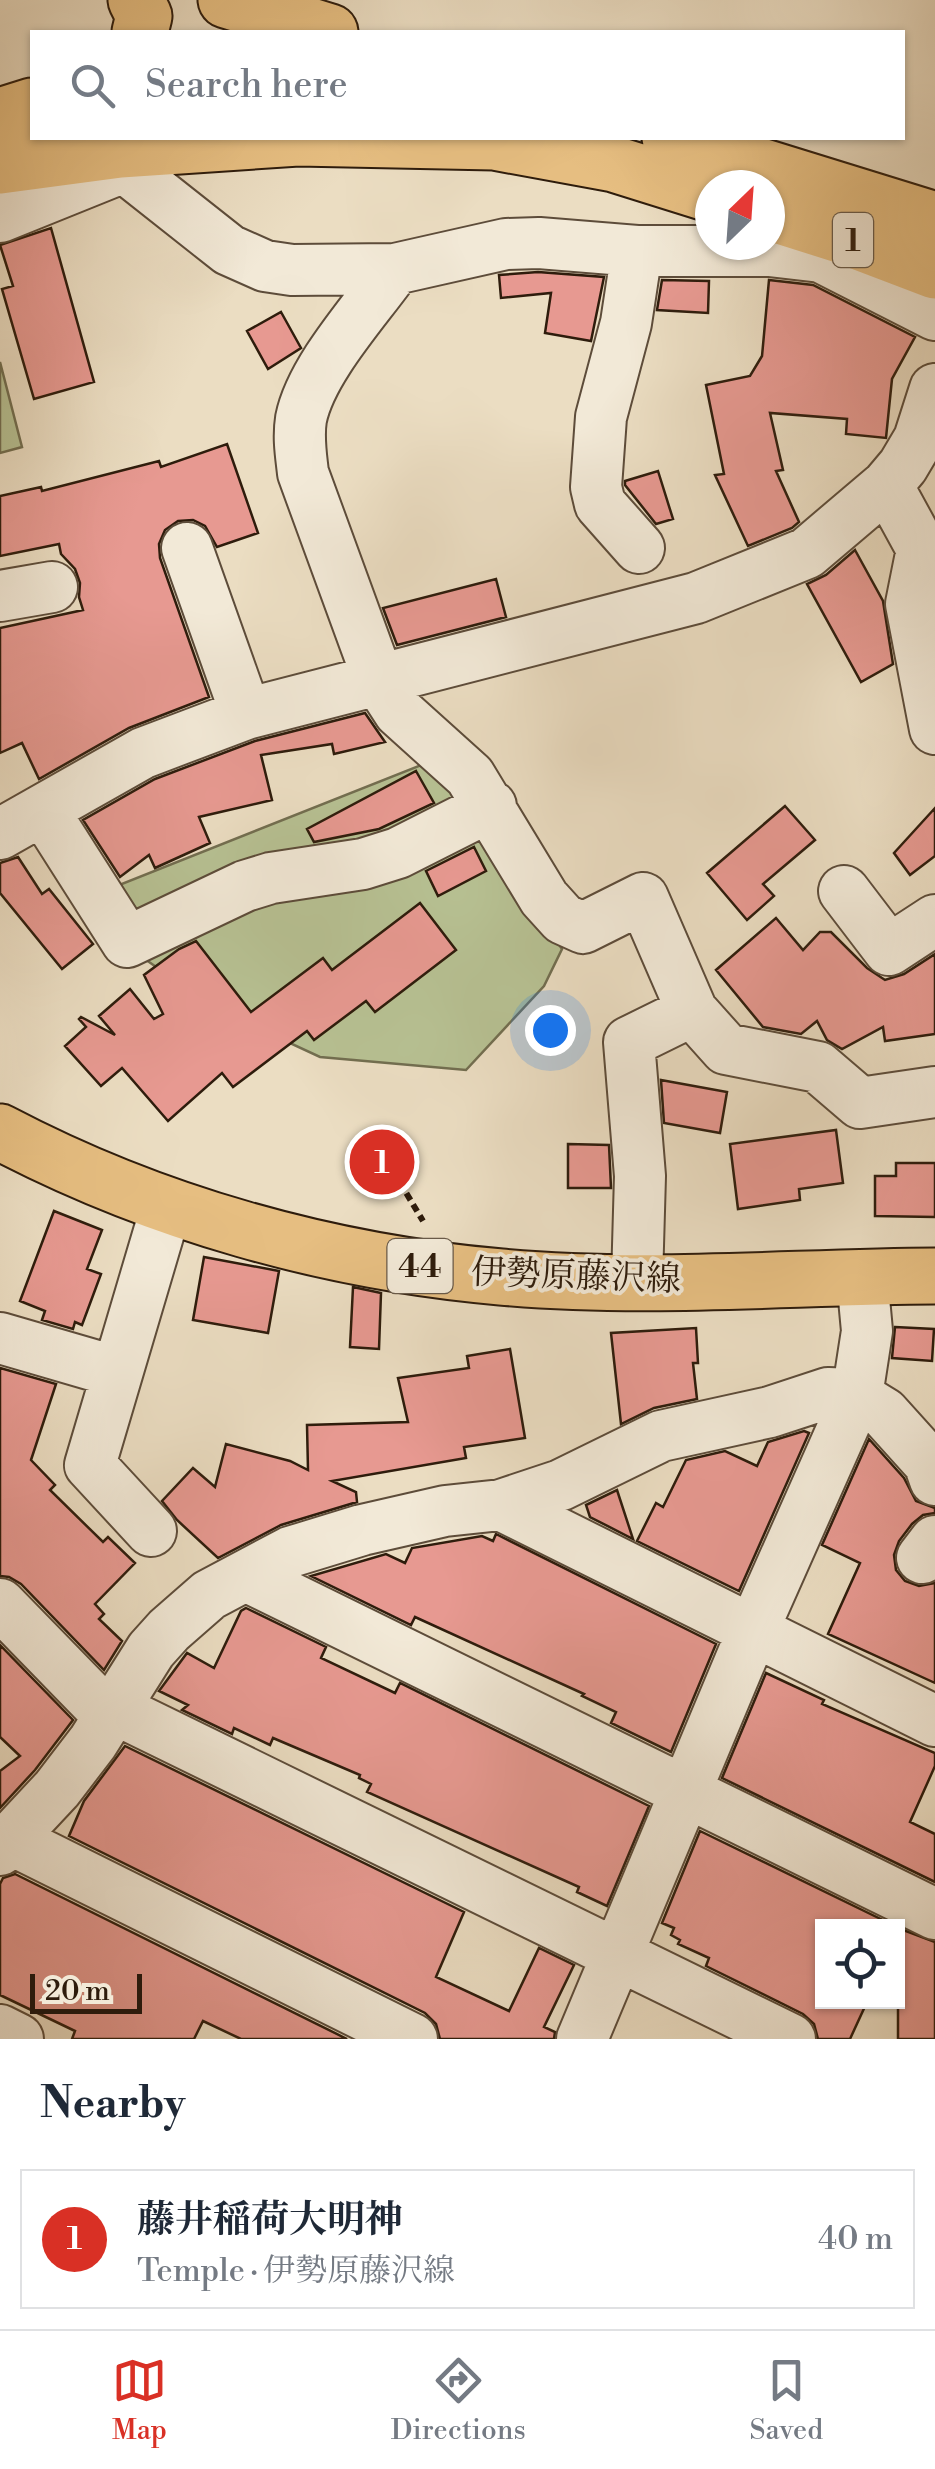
<!DOCTYPE html>
<meta charset="utf-8">
<style>
:root{--surface:#fff;--page:#f6f6f7;--text:#1f2937;--muted:#747a83;--line:#e0e1e3;--accent:#d93025}
body{margin:0;font-family:"Libre Bodoni","Noto Serif JP",serif;background:var(--page);color:var(--text)}
.controls{position:absolute;right:30px;bottom:30px;display:grid;overflow:hidden;border-radius:0px;box-shadow:0 2px 8px #0004}
.controls button{width:90px;height:90px;display:grid;place-items:center;padding:0;border:0;border-bottom:2px solid var(--line);background:var(--surface);color:var(--text);font:50px sans-serif}
.compass{position:absolute;left:695px;top:170px;width:90px;height:90px;border-radius:50%;background:var(--surface);box-shadow:0 2px 8px #0004;rotate:25deg}
.scale{position:absolute;left:30px;bottom:25px;width:112px;box-sizing:border-box;padding-left:10px;border:5px solid #2e1c0c;border-top:0;font-size:28px;line-height:35px;white-space:nowrap;color:#2e1c0c;-webkit-text-stroke:8px #f2e9d7;paint-order:stroke}
.you{position:absolute;left:550px;top:1030px;width:35px;height:35px;margin:-25px;border:8px solid #fff;border-radius:50%;background:#1a73e8;box-shadow:0 0 0 15px #1a73e833}
.badge{display:grid;place-items:center;width:65px;height:65px;border-radius:50%;background:var(--accent);color:#fff;font-size:32px;font-weight:700}
.pin{position:absolute;translate:-50% -50%;border:5px solid #fff;box-shadow:0 2px 10px #0006}
.list{margin:0;padding:0;list-style:none}
h2{display:flex;justify-content:space-between;align-items:center;height:130px;margin:0;padding:0 40px;font-size:42px}
h2 small{font-size:32px;font-weight:400;color:var(--muted)}
.list li{display:grid;grid-template-columns:65px 1fr auto;gap:30px;align-items:center;box-sizing:border-box;height:140px;margin:0 20px 20px;padding:0 20px;border:2px solid var(--line);border-radius:0px}
.list b{display:block;font-size:38px;white-space:nowrap}
.list p{margin:0;font-size:32px;white-space:nowrap;color:var(--muted)}
.list em{font-size:32px;font-style:normal;color:var(--muted)}
.icon{flex:none;width:55px;height:55px;fill:none;stroke:currentColor;stroke-width:2;stroke-linecap:round;stroke-linejoin:round}
.map{position:relative;flex:none;width:935px;height:2039px;overflow:hidden}
.search{position:absolute;background:var(--surface);box-shadow:0 2px 8px #0004;left:30px;right:30px;top:30px;height:110px;display:flex;align-items:center;gap:25px;box-sizing:border-box;padding:0 35px;border-radius:0px;color:var(--muted);font-size:38px}
.sheet{height:290px;background:var(--surface)}
nav{display:flex;justify-content:space-around;align-items:center;box-sizing:border-box;height:140px;border-top:2px solid var(--line);background:var(--surface);font-size:28px;color:var(--muted)}
nav a{display:grid;justify-items:center;gap:5px}
nav .on{color:var(--accent)}
.map>svg:first-child{display:block}
.green{fill:#b7c193;stroke:#726e50;stroke-width:2.5}
.building{fill:#e79991;stroke:#2e1c0c;stroke-width:2.5}
.lines{fill:none;stroke-linecap:round;stroke-linejoin:round}
.minor-casing{stroke:#5d4c3a;stroke-width:54}
.major-casing{stroke:#2e1c0c;stroke-width:59}
.highway-casing{stroke:#2e1c0c;stroke-width:59}
.path{stroke:#2e1c0c;stroke-width:6;stroke-dasharray:8 5;stroke-linecap:butt}
.minor{stroke:#f2e9d7;stroke-width:50}
.major{stroke:#e6be81;stroke-width:55}
.highway{stroke:#e6be81;stroke-width:55}
.labels{text-anchor:middle;stroke-width:8;stroke-linejoin:round;paint-order:stroke}
.shield{fill:#f2e9d7;stroke:#695a49;stroke-width:2.5}
.shield-label{font-size:32px;font-weight:bold;fill:#2e1c0c}
.street-label{font-size:35px;fill:#2e1c0c;stroke:#f2e9d7}
</style>
<div class="map">
<svg width="935" height="2039" viewBox="0 0 935 2039">
<rect width="100%" height="100%" fill="#ebddc2"/>
<filter id="stains"><feTurbulence type="fractalNoise" baseFrequency=".002" numOctaves="4"/><feColorMatrix values="0 0 0 0 .2 0 0 0 0 .09 0 0 0 0 .02 0 0 0 .5 -.17"/></filter>
<radialGradient id="worn" r=".72"><stop offset=".6" stop-color="#630" stop-opacity="0"/><stop offset="1" stop-color="#630" stop-opacity=".3"/></radialGradient>
<path class="green" d="M0,362L22,447L0,453Z
M434,760L562,949L544,986L466,1070L320,1057L212,1007L110,934L104,891Z"/>
<path class="building" d="M51,228L94,382L34,399L2,289L13,286L0,245Z
M538,272L604,277L591,341L545,333L551,293L501,298L499,275Z
M662,280L709,281L708,313L657,310Z
M769,280L813,285L915,337L892,379L886,438L846,434L847,419L770,413L783,470L776,471L799,522L792,528L748,546L715,475L724,474L706,385L750,376L762,356Z
M281,312L301,348L268,369L247,331Z
M227,444L258,533L217,547L205,526L193,520L178,521L165,530L159,544L160,558L209,697L129,728L39,779L22,743L0,753V628L83,610L79,597L80,583L75,569L61,554L59,544L0,556V496L41,487L42,491L159,461L161,467Z
M658,471L673,519L656,524L625,485V481Z
M855,550L883,601L893,664L861,682L807,584L826,575Z
M496,579L506,617L397,645L383,608Z
M365,713L385,742L334,754L332,744L261,755L272,800L199,817L210,843L155,868L149,855L120,877L83,820L155,779L255,741Z
M416,771L434,803L379,829L314,842L307,829Z
M785,806L815,840L763,884L774,896L747,920L707,873Z
M935,808V856L910,875L894,853Z
M474,847L486,871L438,896L426,871Z
M18,857L42,894L49,889L93,944L62,969L0,893V863Z
M420,903L456,950L375,1012L366,1001L314,1040L307,1031L233,1087L222,1073L168,1121L122,1068L101,1086L65,1046L86,1027L79,1019L81,1017L115,1035L99,1016L130,989L154,1019L163,1014L144,975L179,949L196,941L251,1012L323,958L332,970Z
M776,918L803,950L820,932H831L867,968L885,980L904,974L935,954V1034L885,1041L883,1027L842,1049L827,1040L817,1021L801,1034L763,1027L716,970Z
M661,1080L727,1092L720,1133L664,1123Z
M836,1130L843,1183L799,1189L800,1200L738,1209L730,1144Z
M568,1144L609,1145L611,1188H568Z
M896,1163H935V1217L875,1216V1176H896Z
M54,1211L102,1230L87,1269L101,1274L82,1325L75,1322L73,1329L42,1320L45,1311L20,1301Z
M204,1257L279,1271L268,1333L193,1320Z
M353,1287L381,1293L379,1349L350,1347Z
M895,1327L934,1329L932,1361L892,1358Z
M696,1328L698,1363H693L697,1399L654,1408L621,1424L611,1333Z
M510,1349L525,1438L464,1447L466,1458L332,1481L356,1492L357,1502L281,1525L218,1558L177,1520L162,1501L193,1468L215,1487L226,1444L290,1461L308,1470L307,1425L408,1422L398,1378L469,1368L467,1356Z
M0,1368L56,1384L31,1460L55,1485L50,1490L103,1542L108,1537L135,1563L95,1604L104,1614L99,1619L122,1641L104,1670L21,1584L9,1577L0,1576Z
M804,1431L809,1433L739,1591L637,1541L656,1503L663,1507L686,1460L725,1451L757,1466L768,1442Z
M869,1439L904,1478L916,1501L935,1508V1513L923,1515L912,1524L899,1541L894,1555L896,1570L905,1581L919,1586L935,1583V1683L828,1634L860,1563L822,1545Z
M617,1490L633,1539L590,1517L586,1505Z
M496,1534L716,1644L671,1752L611,1723L616,1712L582,1696L584,1694L415,1617L411,1625L311,1576L386,1554L405,1563L412,1548L482,1536L493,1541Z
M246,1608L326,1647L321,1658L395,1693L400,1683L649,1806L607,1906L577,1892L579,1887L367,1792L371,1784L359,1778L360,1775L273,1738L270,1745L234,1728L232,1734L182,1710L188,1705L159,1691L187,1653L214,1668L241,1611Z
M0,1645L73,1720L35,1770L0,1808V1771L20,1756L0,1737Z
M766,1673L824,1700L822,1704L935,1753V1766L910,1822L935,1834V1882L722,1778Z
M125,1746L464,1912L436,1977L509,2011L539,1948L574,1965L544,2027L555,2032L554,2039H440L436,2024L425,2013L69,1836L84,1801Z
M700,1831L895,1926H822V2002H867L850,2039H818L814,2024L803,2014L706,1966L709,1958L678,1944L680,1940L671,1935L674,1928L662,1923Z
M15,1874L347,2039H241L203,2021L194,2039H72L75,2031L0,1995V1884L3,1878Z
M898,1928L935,1942V2039H898Z"/>
<g class="lines">
<g class="minor-casing">
<path id="minor" d="M120,150L124,167L229,250L265,266L292,270L395,269L506,244L539,243L637,251H769L821,257L935,315
M0,217L124,167
M637,251L626,323L601,417L596,487L600,504L639,548
M395,269C366,310 311,369 301,419C298,438 301,455 303,473L379,681L399,712L470,776L544,898L563,919L583,928L643,898L692,1011L726,1049L818,1067L860,1103L935,1092
M887,485L922,549L911,604L935,729
M187,548L246,714
M0,596L52,587
M43,810L127,942L245,886L271,878L363,864L398,853L491,806
M0,834L143,753L246,714L696,598L807,553L887,485L903,466L919,439L935,389
M844,891L889,950L935,920
M637,1281L640,1176L629,1042L692,1011
M0,1338L117,1372
M501,1505L935,1721
M151,1531L90,1465L167,1205
M922,1558L935,1541
M246,1576L935,1914
M0,1604L109,1716
M113,1708L790,2039
M12,1840L412,2039
M0,1850L57,1789L93,1742L151,1650L169,1630L209,1595L290,1552L362,1530L445,1511L501,1505L561,1485L661,1436L770,1412L828,1393L853,1394L884,1413L929,1463L935,1480
M0,2030L18,2039
M582,2039L754,1628L857,1396L867,1331L862,1277"/>
</g>
<g class="major-casing">
<path id="major" d="M0,1132C154,1213 328,1262 501,1277C645,1290 791,1277 935,1276"/>
</g>
<g class="highway-casing">
<path id="highway" d="M136,0L144,16L140,32
M226,0L330,32
M0,116L32,106
M670,138L935,220
M0,166L120,150L298,138L494,142L614,164L710,194
M770,213L843,236L935,271"/>
</g>
<path class="path" d="M393,1171L423,1221"/>
<use href="#minor" class="minor"/>
<use href="#major" class="major"/>
<use href="#highway" class="highway"/>
</g>
<g class="labels">
<g class="shield">
<rect x="833" y="213" width="40" height="54" rx="8"/>
<rect x="387.5" y="1239" width="65" height="54" rx="8"/>
</g>
<g class="shield-label">
<text x="853" y="251">1</text>
<text x="420" y="1277">44</text>
</g>
<g class="street-label">
<text transform="translate(576 1275) rotate(2)" y="12">伊勢原藤沢線</text>
</g>
</g>
<rect width="100%" height="100%" filter="url(#stains)"/>
<rect width="100%" height="100%" fill="url(#worn)"/>
</svg>
<div class="controls">
<button><svg class="icon" aria-label="locate" viewBox="0 0 24 24"><circle cx="12" cy="12" r="6"/><path d="M12 2v4M12 18v4M2 12h4M18 12h4"/></svg></button>
</div>
<svg class="compass" viewBox="-18 -18 36 36"><path d="M0-13l5 13h-10z" fill="#e53935"/><path d="M0 13l5-13h-10z" fill="#747a83"/></svg>
<div class="scale">20 m</div>
<div class="you"></div>
<div class="pin badge" style="left:382px;top:1162px">1</div>
<div class="search"><svg class="icon" aria-label="search" viewBox="0 0 24 24"><circle cx="10" cy="10" r="6"/><path d="M15 15l6 6"/></svg>Search here</div>
</div>
<section class="sheet">
<h2>Nearby<small></small></h2>
<ul class="list">
<li><span class="badge">1</span><div><b>藤井稲荷大明神</b><p>Temple · 伊勢原藤沢線</p></div><em>40 m</em></li>
</ul>
</section>
<nav>
<a class="on"><svg class="icon" aria-label="map" viewBox="0 0 24 24"><path d="M3 6l6-2 6 2 6-2v14l-6 2-6-2-6 2zM9 4v14M15 6v14"/></svg>Map</a>
<a><svg class="icon" aria-label="directions" viewBox="0 0 24 24"><path d="M12 3l9 9-9 9-9-9zM9 14v-3h6M13 9l2 2-2 2"/></svg>Directions</a>
<a><svg class="icon" aria-label="saved" viewBox="0 0 24 24"><path d="M7 4h10v16l-5-4-5 4z"/></svg>Saved</a>
</nav>
